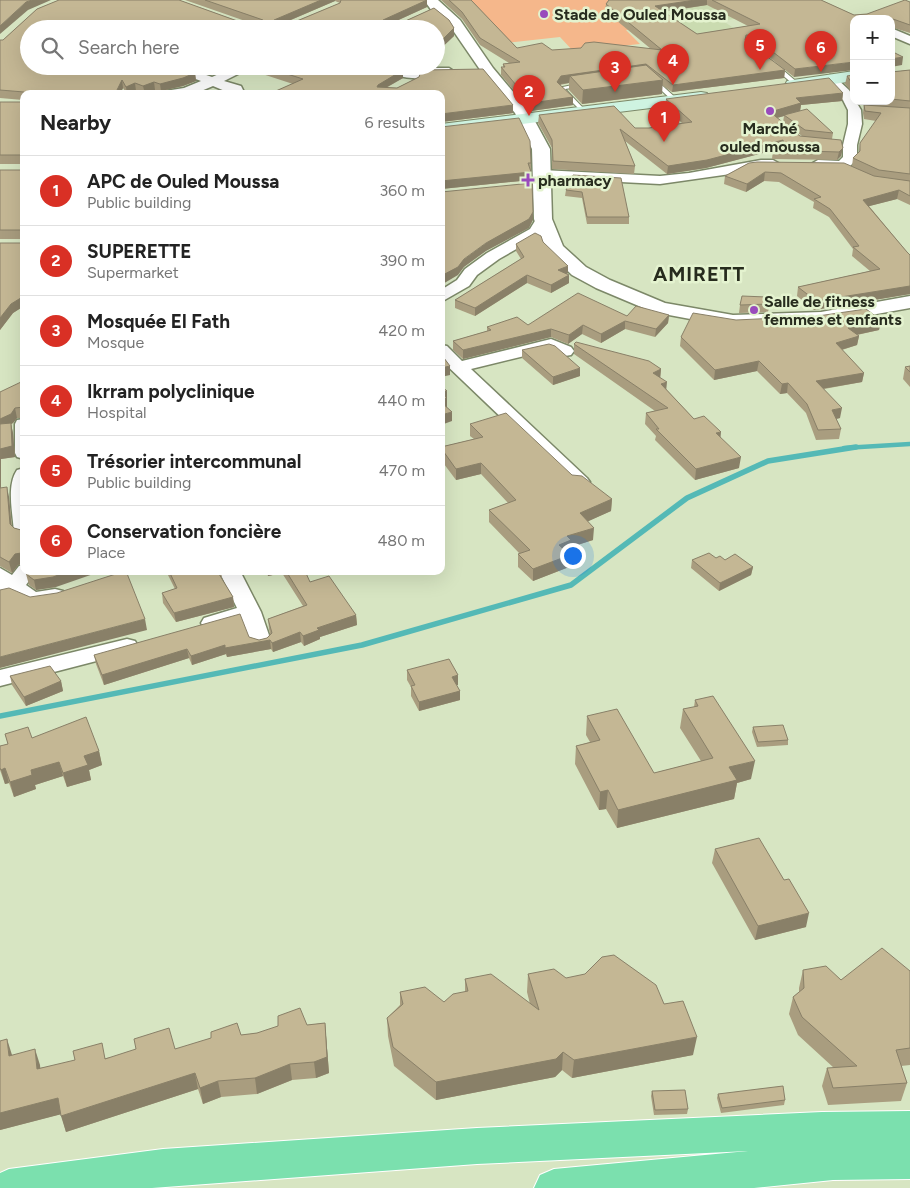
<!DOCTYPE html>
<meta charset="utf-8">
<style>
:root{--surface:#fff;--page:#f6f6f6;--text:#222;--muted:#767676;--line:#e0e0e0;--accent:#d93025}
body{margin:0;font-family:Figtree,sans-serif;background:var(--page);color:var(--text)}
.controls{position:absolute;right:15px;top:15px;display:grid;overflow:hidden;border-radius:10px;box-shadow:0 5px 20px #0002}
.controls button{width:45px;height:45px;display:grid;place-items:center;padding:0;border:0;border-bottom:1px solid var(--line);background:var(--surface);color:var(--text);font:25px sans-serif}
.you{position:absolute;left:572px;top:555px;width:18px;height:18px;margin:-12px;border:4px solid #fff;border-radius:50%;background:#1a73e8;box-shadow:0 0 0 8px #1a73e833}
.badge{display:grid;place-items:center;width:32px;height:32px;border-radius:50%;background:var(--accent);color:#fff;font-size:16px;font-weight:700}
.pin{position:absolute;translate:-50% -41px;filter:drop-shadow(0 1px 2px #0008)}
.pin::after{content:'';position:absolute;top:26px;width:18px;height:15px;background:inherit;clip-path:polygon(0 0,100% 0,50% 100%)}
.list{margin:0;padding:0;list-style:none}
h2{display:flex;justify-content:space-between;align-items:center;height:65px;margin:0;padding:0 20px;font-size:21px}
h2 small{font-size:16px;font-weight:400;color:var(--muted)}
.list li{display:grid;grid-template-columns:32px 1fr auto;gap:15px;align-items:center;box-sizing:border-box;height:70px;padding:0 20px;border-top:1px solid var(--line)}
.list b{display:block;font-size:19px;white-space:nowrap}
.list p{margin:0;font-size:16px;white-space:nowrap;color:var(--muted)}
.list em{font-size:16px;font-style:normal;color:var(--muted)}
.icon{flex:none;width:28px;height:28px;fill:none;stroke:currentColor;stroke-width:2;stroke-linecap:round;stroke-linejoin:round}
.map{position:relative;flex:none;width:910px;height:1188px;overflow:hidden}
.search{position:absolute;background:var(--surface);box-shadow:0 5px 20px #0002;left:20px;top:20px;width:425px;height:55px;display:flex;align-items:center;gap:12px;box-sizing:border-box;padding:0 18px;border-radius:28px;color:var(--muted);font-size:19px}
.panel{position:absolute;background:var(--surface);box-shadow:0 5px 20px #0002;left:20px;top:90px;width:425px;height:485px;border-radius:10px}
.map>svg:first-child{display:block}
.built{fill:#cadbb0}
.green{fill:#f5b78b}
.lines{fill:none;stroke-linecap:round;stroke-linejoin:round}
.stream-far1{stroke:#54b9b6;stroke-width:4.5}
.stream{stroke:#54b9b6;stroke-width:5.5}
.service-casing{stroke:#7c8868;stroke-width:2}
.minor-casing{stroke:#7c8868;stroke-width:3}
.tertiary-casing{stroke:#7c8868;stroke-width:3}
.secondary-casing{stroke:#7c8868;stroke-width:2}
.trunk-casing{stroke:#fff;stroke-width:2}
.service{fill:#fff;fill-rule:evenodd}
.minor{fill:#fff;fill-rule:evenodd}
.tertiary{fill:#fff;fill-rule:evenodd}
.secondary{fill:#cef3e1;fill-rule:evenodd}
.trunk{fill:#7be0ae;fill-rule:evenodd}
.wall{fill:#a99d7f;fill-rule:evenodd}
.shaded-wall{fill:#898068}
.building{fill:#c4b794;stroke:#898068}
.poi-dot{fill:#994bbc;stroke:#e4f3cf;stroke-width:2}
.labels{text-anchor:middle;stroke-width:5;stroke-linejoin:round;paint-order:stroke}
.far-poi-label{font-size:16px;font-weight:bold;fill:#272c1e;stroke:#e4f3cf;text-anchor:start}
.far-district-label{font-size:20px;font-weight:bold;letter-spacing:1px;fill:#272c1e;stroke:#e4f3cf}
</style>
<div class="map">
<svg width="910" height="1188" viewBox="0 0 910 1188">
<rect width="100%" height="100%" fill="#d7e5c2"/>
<path class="built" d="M711,0L745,17L723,21L758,44L692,53L636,10Z"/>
<path class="green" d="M451,0H609L640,28L626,30L640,44L573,51L560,37L489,45Z"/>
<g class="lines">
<path class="stream-far1" d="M844,448L910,444"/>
<path class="stream" d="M0,716L362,645L571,585L687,498L768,461L856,447"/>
<g class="service-casing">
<path id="service" d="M772,64H776L798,83V85H794L772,66Z
M650,78H654L678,100V102H674L650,80Z
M582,83L584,84V86L565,89L586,111V113L584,114L558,88Z"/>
</g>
<g class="minor-casing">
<path id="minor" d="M891,28L910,36V44L891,36Z
M161,66H180L212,77L237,66H254L224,81L241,86L245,94H232L213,86L194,94H164L165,91L184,88L201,81Z
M367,66H391L414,71L424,68H449L455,72C453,75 417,79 412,78C398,77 383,72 369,69Z
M830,75L834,76L849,90L861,110L862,124L857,145V158C854,162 850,167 846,169C838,173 816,170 811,164L818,160L839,161L843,157V145L848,124V110L843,100L824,79Z
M761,160H773L780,164L773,168L660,184L542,178L535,174L542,170L660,176L689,173Z
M543,214L551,219L541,235L499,259L477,275L469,286L441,302V290L457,280L465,269L487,253L530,229L538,216Z
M551,339L571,347L574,351L571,355L565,356L549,350L471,369L587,478L590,482L587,486H573L441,360V345L447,346L462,361Z
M24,419V459L17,457L15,453V424L17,420Z
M24,468V539L17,537L14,533C13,514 6,486 17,470Z
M24,565V571H36L26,585L36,592L55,589L63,591L66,596L63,601L32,606L12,596L0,600V568L12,575L19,566Z
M219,571H240L261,612L271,641L268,646L260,648L252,646L242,621L212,630L204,628L201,623L204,618L237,608Z
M127,639L135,641L138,646L135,651L0,686V670Z"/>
</g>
<g class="tertiary-casing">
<path id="tertiary" d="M424,0H438L460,20L493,68L530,112L550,149L552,219L563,246L586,267L610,280L665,303L733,315L821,312L910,296V308L821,324L733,327L653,312L596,288L572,275L544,248L534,219L532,149L515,113L483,74L450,26L432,11Z"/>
</g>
<g class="secondary-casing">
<path id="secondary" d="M854,71V81L793,90L787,89L785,85L787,81L793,80Z
M701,92L707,93L709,97L707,101L441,134V124Z"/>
</g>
<g class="trunk-casing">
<path id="trunk" d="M910,1111V1179L833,1180L754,1188H534L540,1175L554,1169L748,1151L477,1164L152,1188H0V1173L9,1169L163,1149L477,1128L822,1112Z"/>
</g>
<use href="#service" class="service"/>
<use href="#minor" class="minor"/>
<use href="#tertiary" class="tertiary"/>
<use href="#secondary" class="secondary"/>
<use href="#trunk" class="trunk"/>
</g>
<path class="wall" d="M59,0H179L243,23H251L185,0H427V7L392,23H401L434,8L449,20L454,28V36L436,53V29H29V66H176L195,73L196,81L183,86L161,91L155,90L145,94L136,91L127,94L123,88L120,94H24V306L13,313L0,330V243H24V239H0V170H24V164H0V102H23V100L0,98V40H3L37,9ZM335,1L340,3L292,23H284Z
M441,0H471L517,48L552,50L651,49L605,11L606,4L609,0H821L854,15L867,14L910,2V33L891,27V19H854L794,77L750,42H748L785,70L784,78L672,92L662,85V94L582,104L569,90V83L560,85L573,97V105L531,111L501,75V67H503V64L509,63L480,45L462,19ZM707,5L748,26L697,34L663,12Z
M186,66H232L212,75Z
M250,66H383L403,70V78L386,88H397L419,77L421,71L425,70L483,69L513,105V113L441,122V94H269L293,84L250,70Z
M401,66H423L414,69Z
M910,70V205L897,199L869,206L907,252L910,255V294L814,310L797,296L798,287L870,271L852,256L853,249L829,217L813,208L814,202L779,182L764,181L746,192L724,184L725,176L749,163L852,166L853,158L859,152L860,143L876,121L864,119L863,113L864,105H866L867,101H891V72Z
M854,75V95L845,84L847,76Z
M843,93L842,101L801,105L800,111L833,133L832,139L841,156L837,160L772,159L773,150L706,168L667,174L625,141L635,166L634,174L552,169V148L538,123L539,115L635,128H649L683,124L665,107L666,99ZM784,116L783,122L802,136H800L777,118Z
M441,127L531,163V180L441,189Z
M573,175L629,217V224H587L582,198L565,196L566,190Z
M543,242L568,273L567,274L569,283L551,293L527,283L475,316L455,308V300L521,259L516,251V244Z
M770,304L768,312L739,313L740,305Z
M669,315L668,323L655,337L625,329L601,343L582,334L568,344L551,337L463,359L453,350V341L487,331V327L528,325L627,316Z
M736,320L782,325L881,320L879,330L857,335L859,336L857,345L842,350L864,373L862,382L824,389L840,418L836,419L841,429L839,439L816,440L806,413L787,393L780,394L757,371L714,380L680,346L681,337Z
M574,344L661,369L660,378L666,389L694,419L721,438L739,468L695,480L655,440L656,436L645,424L646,413L655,411L574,354Z
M522,350L580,376L553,385L522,358Z
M910,366V387L903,379L905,367Z
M24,383V418H17L13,423L11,424L13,433L15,457L1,459V488L9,497L12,526L14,528L21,530L24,529V483V563L18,565L12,573L0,566V392Z
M470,424L572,475L612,499L611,511L588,521L593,540L571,547L570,553H568L570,555L569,567L533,581L518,567V554H520L489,522V510L508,503L481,474L456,480L441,460V447L474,439L470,436Z
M716,558L753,567L751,575L719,591L691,568L692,560Z
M166,571H221L222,579L233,597L234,607L176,622L163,603L162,593L175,589Z
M266,571H305L310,582L356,615L357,625L320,637V639L304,646L301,642L273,652L271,649L227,657L226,654L192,665L189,658L104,685L96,664L94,655L249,637L259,640L267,638L270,634L269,629L268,619L303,606L282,573L268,576Z
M26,574L56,587L36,590L29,585Z
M407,670L458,685H456L460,691V700L419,711L411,696V687L407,680Z
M10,676L61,681L63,691L26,706L12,685Z
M695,700L751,779L737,783L734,799L617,828L606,809L599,810L575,764L576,746L590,742L586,735L587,716L654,773L701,761L680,728L683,709L694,707Z
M753,727L788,740V745L757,747L752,732Z
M5,734L32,738L99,751L102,765L89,770L91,780L67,787L63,776L35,785L36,789L14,797L9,783L5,784L0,770V746L8,744Z
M715,849L806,927L755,940L712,863Z
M803,970L841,980L910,971V1065L901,1066L907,1083L901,1101L828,1105L822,1086L827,1068H834L798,1035L789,1014L793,997L799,992V988Z
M528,974L566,978L664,1004L693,1055L572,1078L562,1070L555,1077L436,1100L394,1066L388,1036L387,1018L400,1005V992L444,1002L465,992V979L530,1004L527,992Z
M325,1023L329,1073L316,1078L292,1080L257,1094L221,1097L203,1104L198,1089L66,1132L61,1114L0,1130V1041L12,1055L40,1065V1068L106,1058L175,1049L241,1035L257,1033L307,1025Z
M652,1091L688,1109L687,1114L654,1115L651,1096Z
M718,1094L785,1100L784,1105L721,1113L717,1098Z"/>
<path class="shaded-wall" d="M32,0H51L28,10L0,34V26L26,2Z
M321,0H335V1L274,27L273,23L274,20Z
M427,0V7L383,27L382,23L383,20Z
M695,0H707V5L654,13L655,6Z
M454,28V36L436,53V46Z
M903,57L902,65L891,67V59Z
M854,62V70L794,77L795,69Z
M646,64V71L570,76L569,83L561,84L557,89V82L561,76Z
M214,66H232L212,75L211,67Z
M414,66H423L414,69Z
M403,70V78L378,92V85Z
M785,70L784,78L672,92L673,85Z
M195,73L196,81L183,86L161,91L160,84Z
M122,80L123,88L120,94H115Z
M663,80L662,94L582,104L583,90Z
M154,82L155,90L145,94L143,86Z
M135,83L136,91L127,94L126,87Z
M843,93L842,101L801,105L800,111L784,115V116L769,120L770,112L796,98Z
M573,97V105L531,111V103Z
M513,105V113L441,122V114Z
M783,140L782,148L706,168L667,174L668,166Z
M843,148L841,156L837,160L839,152Z
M531,172V180L441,189V181Z
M765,172L764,181L746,192L747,184Z
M899,190L897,199L862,208L863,200Z
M533,212V220L529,228L486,251L464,267L458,275L441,285V276L486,243Z
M568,266V273L558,278V270Z
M527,275V283L475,316V308Z
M569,275V283L551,293V285Z
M910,286V294L814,310L816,301Z
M24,296V306L13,313L0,330V318L11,304Z
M669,315L668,323L655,337L656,329Z
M881,320L879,330L846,337L848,328Z
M625,321V329L601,343V334Z
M583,325L582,334L568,344L569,335Z
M551,329V337L463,359V350Z
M859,336L857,345L834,352L836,343Z
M759,361L757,371L714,380L715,370Z
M450,366V375L441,377V368Z
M580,368V376L553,385V377Z
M661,369L660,380L653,373Z
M864,373L862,382L815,390L816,381Z
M667,382L666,392L661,384Z
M788,383L787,393L780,394L782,384Z
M447,391V408L441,410V393Z
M15,408L17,418L13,423L11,424L13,433L15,457L1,459V498L0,495V419Z
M842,408L840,418L831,420L832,410Z
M452,412V421L441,425V415Z
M721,432L720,443L716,433Z
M741,457L739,468L695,480L696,469Z
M481,463V474L456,480V469Z
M7,487L9,497L12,534L10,524Z
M612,499L611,511L580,525V513Z
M594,528L593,540L571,547L570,553L559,557V545L567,536Z
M21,553L24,563L18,565L12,573L9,562L15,554Z
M570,555L569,567L533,581V569Z
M753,567L751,575L719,591L720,583Z
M69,571H102L56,587L36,590L34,580Z
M268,571H282V573L268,576Z
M233,597L234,607L176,622L174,613Z
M356,615L357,625L320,637V639L304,646L303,636L317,628Z
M145,619L147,630L0,668V657Z
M300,632L301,642L273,652L272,643Z
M270,640L271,649L227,657L225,648Z
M225,645L226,654L192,665L191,656Z
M187,649L189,658L104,685L102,675Z
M458,675V685L452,686V677Z
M61,681L63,691L26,706L24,697Z
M460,691V700L419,711V702Z
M99,751L102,765L89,770L91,780L67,787L63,773L84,756Z
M755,761L751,779L737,783L734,799L617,828L618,810L729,767Z
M59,762L63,776L35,785L36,789L14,797L10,782L31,770Z
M5,768L9,783L5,784L1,770Z
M608,790L606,809L599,810L600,792Z
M809,913L806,927L755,940L758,926Z
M325,1023L329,1073L316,1078L314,1062Z
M697,1037L693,1055L572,1078L574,1060Z
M7,1039L12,1055L9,1056Z
M35,1049L40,1065L42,1085L37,1069Z
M563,1052L562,1070L555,1077L436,1100V1082Z
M290,1064L292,1080L257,1094L255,1078Z
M195,1073L198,1089L66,1132L61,1116Z
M218,1081L221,1097L203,1104L200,1088Z
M58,1098L62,1114L0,1130V1113Z"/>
<path class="building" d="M0,0H32L26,2L0,26Z
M59,0H179L243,23L264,22L263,20L205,0H321L274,20L273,23H292L340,3L341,0H427L383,20L382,23H401L434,8L449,20L454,28L436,46V29H29V66H176L195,73L183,78L160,84L154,82L143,86L135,83L126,87L122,80L115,94H24V92L0,90V40H3L37,9Z
M449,0H471L517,48L542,43L552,50L581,48L585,43L594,42L662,50L606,4L609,0H695L655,6L697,34L760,24L712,0H821L854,15L867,14L905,0L910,2V25L893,19L891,20V19H854V62L795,69L751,35H746L745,40L785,70L673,85L646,64L561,76L557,82L573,97L531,103L501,67H505L503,64L520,62L480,38L462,12Z
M891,51L903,57L891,59Z
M646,65L663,80L583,90L570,76Z
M262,66H383L403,70L378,85L377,87L397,88L419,77L421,71L425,70L483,69L513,105L441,114V94H269L303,79Z
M910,70V101L891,99V72Z
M854,75V86L847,76Z
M829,78L843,93L796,98L801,103L770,112L800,136L841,140L843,148L839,152L773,150L784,144L783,140L707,160L668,166L620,129L635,166L553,161L552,140L539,115L614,106L635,128H649L692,122L666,99Z
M24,96V155H0V102H23Z
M864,105L910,108V174L879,170L853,158L860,151V143L881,113L865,111Z
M807,109L833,133L805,130L784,115Z
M519,118L530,141L531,163H528L531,172L441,181V127Z
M24,155V296L11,304L0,318V243H24V230H0V170H24Z
M757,162L844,163L874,176L910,181V196L899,190L863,200L907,252L910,255V286L816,301L798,287L880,269L853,247L859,246L830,209L814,199L821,197L781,173L765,172L747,184L725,176L749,163Z
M573,175L621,178L629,217H587L582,192L566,190Z
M532,183L533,212L529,219L486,243L464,259L458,267L441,276V192Z
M535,233L541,236L543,242L568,266L558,270L569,275L551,285L527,275L475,308L455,300L524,257L516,244Z
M578,293L627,316L636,306L669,315L656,329L625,321L601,334L583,325L569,335L551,329L463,350L453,341L491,330L487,327L517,317L528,325Z
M742,296L766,297L770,304L740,305Z
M866,309L881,320L848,328L859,336L836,343L864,373L816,381L842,408L832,410L841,429L818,430L807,404L788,383L782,384L759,361L715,370L681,337L693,313L736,320L778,318L782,325L811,317Z
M576,342L649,361L661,369L653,373L667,382L661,384L694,419L704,416L721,432L716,433L741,457L696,469L656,429H659L646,413L668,408L574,344Z
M549,344L555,346L580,368L553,377L522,350Z
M441,354L450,366L441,368Z
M910,366V372L905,367Z
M21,382L24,383V407L15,408L11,414L0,419V392Z
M441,386L447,391L441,393Z
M441,393L447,398L441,400Z
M441,402L452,412L441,415Z
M506,413L572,475L582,476L612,499L580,513L594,528L567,536L571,540L559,545L570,555L533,569L518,554L530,550L489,510L516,500L481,463L456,469L441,448V447L483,437L470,424Z
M11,423L12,446L0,449V424Z
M24,483V559L21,553L15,554L9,562L0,557V488L7,487L10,524L14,528L21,530L24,529Z
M709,553L716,558L720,556L725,560L735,554L753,567L720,583L692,560Z
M28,571H69L53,577L34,580L26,574Z
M125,571H126L145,619L0,657V590L9,588L30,597L57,593Z
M169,571H221L222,574H219L233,597L174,613L162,593L177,588Z
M286,571H305L310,582L329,576L356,615L317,628L319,630L303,636L300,632L272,643L270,640L225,648V645L191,656L187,649L102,675L94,655L240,614L249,637L259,640L267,638L272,633L268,619L307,605Z
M449,659L458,675L452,677L460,691L419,702L411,686L415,685L407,670Z
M50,666L61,681L24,697L10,676Z
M713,696L755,761L729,767L737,780L618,810L608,790L600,792L576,746L600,740L587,716L617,709L654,773L713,758L683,709L698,706L695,700Z
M86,717L99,751L84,756L88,765L63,773L59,762L31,770L32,775L10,782L5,768L1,770L0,768V746L8,744L5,734L28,727L32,738Z
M783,725L788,740L758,742L753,727Z
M759,838L784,880L789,879L809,913L758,926L715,849Z
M882,948L910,971V1048L896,1050L907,1083L833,1088L827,1068L857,1066L802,1017L793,997L804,988L803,970L826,966L841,980Z
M614,955L656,985L664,1004L683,1001L697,1037L574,1060L563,1052L556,1059L436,1082L393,1047L387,1018L403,1004L400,992L425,987L444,1002L453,994L468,991L465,979L491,974L539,1010L528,974L554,969L566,978L585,974L602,957Z
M300,1008L307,1025L325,1023L327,1057L314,1062L290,1064L255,1078L218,1081L200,1088L195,1073L61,1116L58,1098L0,1113V1041L7,1039L9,1056L35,1049L37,1069L75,1060L73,1051L102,1043L105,1059L136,1049L134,1039L169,1028L175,1049L211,1038V1032L237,1023L241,1035L257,1033L278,1026V1016Z
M783,1086L785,1100L722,1108L718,1094Z
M685,1090L688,1109L655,1110L652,1091Z"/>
<g class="poi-dot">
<circle cx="544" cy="14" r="5"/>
<circle cx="770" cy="111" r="5"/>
<path d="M525.5 172.5h5v5h5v5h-5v5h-5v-5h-5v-5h5z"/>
<circle cx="754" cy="310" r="5"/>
</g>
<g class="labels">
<g class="far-poi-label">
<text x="554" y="20">Stade de Ouled Moussa</text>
<text x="770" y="134" text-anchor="middle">Marché<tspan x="770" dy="18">ouled moussa</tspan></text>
<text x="538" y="186">pharmacy</text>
<text x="764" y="307">Salle de fitness<tspan x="764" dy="18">femmes et enfants</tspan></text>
</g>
<g class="far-district-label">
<text x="699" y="281">AMIRETT</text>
</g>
</g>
</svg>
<div class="controls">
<button>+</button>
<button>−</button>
</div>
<div class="you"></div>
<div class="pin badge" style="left:664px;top:142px">1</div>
<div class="pin badge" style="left:529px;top:116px">2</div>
<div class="pin badge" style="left:615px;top:92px">3</div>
<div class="pin badge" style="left:673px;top:85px">4</div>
<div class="pin badge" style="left:760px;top:70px">5</div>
<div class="pin badge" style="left:821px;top:72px">6</div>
<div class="search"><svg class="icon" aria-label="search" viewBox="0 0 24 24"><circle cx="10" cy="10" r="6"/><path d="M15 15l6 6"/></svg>Search here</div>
<section class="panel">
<h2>Nearby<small>6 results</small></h2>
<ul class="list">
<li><span class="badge">1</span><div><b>APC de Ouled Moussa</b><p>Public building</p></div><em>360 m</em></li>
<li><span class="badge">2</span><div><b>SUPERETTE</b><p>Supermarket</p></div><em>390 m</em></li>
<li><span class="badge">3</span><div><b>Mosquée El Fath</b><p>Mosque</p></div><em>420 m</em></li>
<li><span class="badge">4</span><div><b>Ikrram polyclinique</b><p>Hospital</p></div><em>440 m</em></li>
<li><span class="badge">5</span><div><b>Trésorier intercommunal</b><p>Public building</p></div><em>470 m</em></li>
<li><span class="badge">6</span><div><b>Conservation foncière</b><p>Place</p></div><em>480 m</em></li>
</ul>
</section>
</div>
